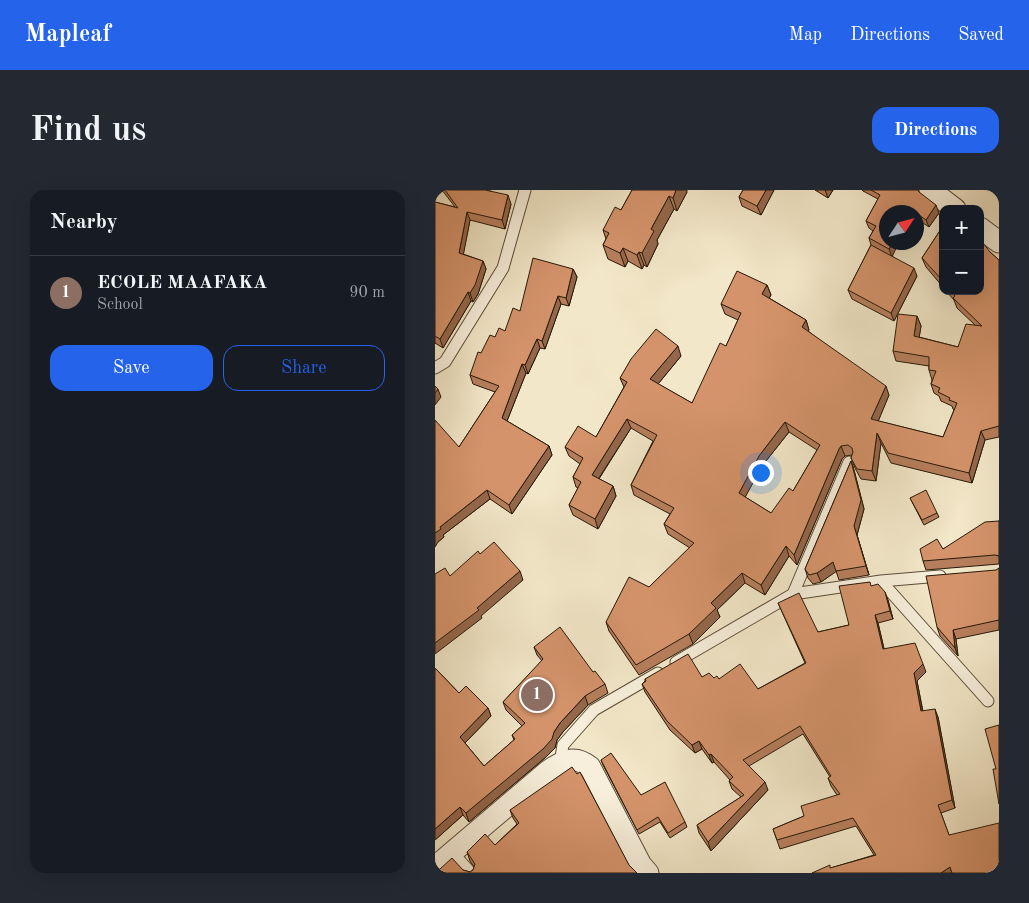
<!DOCTYPE html>
<meta charset="utf-8">
<style>
:root{--surface:#171b24;--page:#242831;--text:#f1f3f6;--muted:#9ea1a6;--line:#363941;--accent:#2563eb}
body{margin:0;font-family:"Old Standard TT",serif;background:var(--page);color:var(--text)}
.controls{position:absolute;right:15px;top:15px;display:grid;overflow:hidden;border-radius:10px;box-shadow:0 5px 20px #0002}
.controls button{width:45px;height:45px;display:grid;place-items:center;padding:0;border:0;border-bottom:1px solid var(--line);background:var(--surface);color:var(--text);font:25px sans-serif}
.compass{position:absolute;left:444px;top:15px;width:45px;height:45px;border-radius:50%;background:var(--surface);box-shadow:0 5px 20px #0002;rotate:54deg}
.you{position:absolute;left:325px;top:282px;width:18px;height:18px;margin:-12px;border:4px solid #fff;border-radius:50%;background:#1a73e8;box-shadow:0 0 0 8px #1a73e833}
.badge{display:grid;place-items:center;width:32px;height:32px;border-radius:50%;background:var(--accent);color:#fff;font-size:16px;font-weight:700}
.pin{position:absolute;translate:-50% -50%;border:2px solid #fff;box-shadow:0 1px 5px #0006}
.list{margin:0;padding:0;list-style:none}
h2{display:flex;justify-content:space-between;align-items:center;height:65px;margin:0;padding:0 20px;font-size:21px}
h2 small{font-size:16px;font-weight:400;color:var(--muted)}
.list li{display:grid;grid-template-columns:32px 1fr auto;gap:15px;align-items:center;box-sizing:border-box;height:75px;padding:0 20px;border-top:1px solid var(--line)}
.list b{display:block;font-size:19px;white-space:nowrap}
.list p{margin:0;font-size:16px;white-space:nowrap;color:var(--muted)}
.list em{font-size:16px;font-style:normal;color:var(--muted)}
.actions{display:flex;gap:10px;padding:15px 20px}
.actions a{flex:1;padding:11px 0;border:1px solid var(--accent);border-radius:15px;text-align:center;font-size:18px;color:var(--accent)}
.actions .main{background:var(--accent);color:#fff}
.map{position:relative;flex:none;width:564px;height:683px;overflow:hidden;border-radius:15px}
header{display:flex;align-items:center;gap:30px;box-sizing:border-box;height:70px;padding:0 25px;background:var(--accent);color:#fff}
header strong{font-size:24px}
nav{display:flex;gap:28px;margin-inline-start:auto;font-size:18px}
.intro{display:flex;align-items:center;justify-content:space-between;box-sizing:border-box;height:120px;padding:0 30px}
h1{margin:0;font-size:35px}
.button{padding:12px 22px;border-radius:15px;background:var(--accent);color:#fff;font-size:18px;font-weight:700}
main{display:flex;gap:30px;padding:0 30px}
aside{flex:1;background:var(--surface);border-radius:15px;box-shadow:0 5px 20px #0002}
.map>svg:first-child{display:block}
.lines{fill:none;stroke-linecap:round;stroke-linejoin:round}
.service-casing{stroke:#5a4c38;stroke-width:13}
.minor-casing{stroke:#5a4c38;stroke-width:23}
.service{stroke:#f7efdb;stroke-width:11}
.minor{stroke:#f7efdb;stroke-width:21}
.wall{fill:#b67e5c;stroke:#271908;fill-rule:evenodd}
.shaded-wall{fill:#94674b;stroke:#271908}
.building{fill:#d4936b;stroke:#271908;fill-rule:evenodd}
</style>
<header>
<strong>Mapleaf</strong>
<nav><a>Map</a><a>Directions</a><a>Saved</a></nav>
</header>
<div class="intro"><h1>Find us</h1><a class="button">Directions</a></div>
<main>
<aside>
<h2>Nearby<small></small></h2>
<ul class="list">
<li><span class="badge" style="background:#8d6e63">1</span><div><b>ECOLE MAAFAKA</b><p>School</p></div><em>90 m</em></li>
</ul>
<div class="actions"><a class="main">Save</a><a>Share</a></div>
</aside>
<div class="map">
<svg width="564" height="683" viewBox="0 0 564 683">
<rect width="100%" height="100%" fill="#f2e7c8"/>
<filter id="stains"><feTurbulence type="fractalNoise" baseFrequency=".004" numOctaves="4"/><feColorMatrix values="0 0 0 0 .2 0 0 0 0 .09 0 0 0 0 .02 0 0 0 .5 -.17"/></filter>
<radialGradient id="worn" r=".72"><stop offset=".6" stop-color="#630" stop-opacity="0"/><stop offset="1" stop-color="#630" stop-opacity=".3"/></radialGradient>
<g class="lines">
<g class="service-casing">
<path id="service" d="M0,178L10,172L68,78L90,0
M446,391L553,511
M358,404L414,272
M241,472L358,404L446,391L505,386
M125,573L128,555L159,520L223,483
M17,662L36,683"/>
</g>
<g class="minor-casing">
<path id="minor" d="M495,0L520,19
M545,38L564,52
M0,677L113,581C128,571 139,564 155,577L206,675L213,683"/>
</g>
<use href="#service" class="service"/>
<use href="#minor" class="minor"/>
</g>
<path class="wall" d="M7,0H55V1L76,14L70,39L35,30L28,64L48,71L51,79L43,104L38,112L36,111L8,158L0,153V154V12L20,17Z
M197,0L252,2L242,21L239,19L222,50L223,54L212,77L209,75L207,79L193,71L190,77L173,69L168,55L171,49L168,40L186,20Z
M308,0H339L326,25L307,16L304,7Z
M380,0H398L393,8Z
M427,0H483L484,2L504,23L494,37L482,29V22H452L457,66L482,86L459,131L417,109L413,100L436,55L434,48L438,41L434,38L431,31L443,9L428,1Z
M508,36V97L491,77L487,68Z
M555,62L564,70V247L550,250L537,293L456,273L446,253L441,291L426,289L420,278L416,268L417,265L410,266L407,269L362,375L354,366L330,405L310,393L282,420L285,427L258,454L204,485L174,441L171,432L214,397L255,358L233,344L229,334L235,324L199,305L196,295L218,251L196,238L164,289L178,296L181,306L163,339L138,325L134,315L143,298L141,297L138,287L145,274L134,266L130,257L161,247L189,197L185,188L246,166L223,194L257,213L291,156L303,130L290,124L286,114L332,95L336,105L334,108L371,130L374,140L373,141L454,205L443,231L508,247L519,220L518,219L517,216L506,211L504,206L499,203L496,194L497,190L494,180V176L461,171L458,161L482,126L486,136L484,147L523,157L540,135L522,118L519,110L511,101H545ZM354,242L382,260L358,301L336,323L310,307L327,276Z
M138,79L142,87L134,116L126,114L110,159L105,158L93,184L91,183L72,231L114,256L117,265L77,324L55,309L8,345L9,347L3,352L24,257L60,202L38,194L35,185L46,163L60,147L70,141L85,121Z
M416,271L419,280L429,319L422,345L434,385L404,390L401,381L386,392L378,394L373,388L370,379Z
M475,308L502,323L504,327L489,335Z
M564,331V374L491,380L488,371L508,359Z
M564,378V440L521,449L523,466L505,446L502,437Z
M437,396L453,410L458,429L443,433L449,459L491,482L482,491L488,521L503,527L520,618L506,623L514,645L396,678L439,665L421,636L345,659L338,639L369,626L402,605L396,596L393,588L395,587L368,544L314,576L333,600L276,661L264,643L262,635L306,607L297,599L294,591L295,590L279,572L277,573L267,559L260,563L235,540L210,502L207,494L210,491V489L267,487L284,489L323,499L370,473L343,413L383,442L414,435Z
M99,457L158,482L170,494L173,503L153,515L128,542L122,550L120,558L111,567L34,632L28,625L0,650V478L24,503L53,518L56,526L30,553L49,576L79,550L77,545L87,536L71,520L68,512L107,471L102,465Z
M166,570L206,605L250,632L252,637L235,648L225,632L204,644L168,575Z
M75,620L194,675L202,683H0L28,680L35,682L38,680L39,677L35,671L32,662L60,655L82,634L78,628Z"/>
<path class="shaded-wall" d="M241,0H252V2L242,21L238,8Z
M331,0H339L326,25L322,16Z
M390,0H398L393,8Z
M73,5L76,14L70,39L67,30Z
M234,6L239,19L222,50L223,54L212,77L207,63L216,39Z
M501,15L504,23L494,37L491,30Z
M32,22L35,30L27,72L24,63Z
M458,52H464L457,67L454,59Z
M188,58L193,71L190,77L185,63Z
M204,62L209,75L207,79L202,65Z
M48,71L51,79L43,104L38,112L35,103Z
M479,78L482,86L459,131L456,123Z
M138,79L142,87L134,116L131,108Z
M332,95L336,105L331,114L327,104Z
M33,102L36,111L8,158L5,149Z
M123,106L126,114L110,159L107,151Z
M482,126L486,136L483,155L479,146Z
M371,130L374,140L370,146L367,137Z
M102,149L105,158L93,184L90,175Z
M243,156L246,166L219,199L215,189Z
M87,174L91,183L70,236L67,228Z
M451,196L454,205L440,239L436,229Z
M3,199L6,207L0,215V203Z
M192,229L196,238L160,294L157,285Z
M350,232L354,242L327,276L307,313L304,303L324,266Z
M546,241L550,250L537,293L534,283Z
M442,243L446,253L441,291L437,281Z
M114,256L117,265L77,324L74,315Z
M406,256L410,266L407,269L362,375L359,365L404,259Z
M416,271L419,280L429,319L422,345L434,385L419,336Z
M178,296L181,306L163,339L160,329Z
M52,300L55,309L8,345L9,347L3,352L0,357V343L5,337Z
M351,356L354,366L330,405L326,395Z
M398,372L402,381L386,392L382,383Z
M85,381L88,390L46,426L47,428L0,464V453Z
M307,383L310,393L282,420L285,427L258,454L254,444L276,413Z
M450,402L453,410L458,429L455,421Z
M440,425L443,433L451,467L448,459Z
M518,440L521,449L523,466L520,458Z
M488,474L491,482L482,491L489,529L486,521L479,483Z
M150,506L153,515L128,542L122,550L120,558L111,567L34,632L31,623L119,542L125,533Z
M53,518L56,526L28,555L25,547Z
M500,519L503,527L520,618L517,610Z
M264,551L267,559L260,563L257,555Z
M276,564L279,572L277,573L274,565Z
M330,592L333,600L276,661L273,652Z
M25,617L28,625L0,650V639Z
M515,677L517,683H506Z"/>
<path class="building" d="M10,0H50L73,5L67,30L32,22L24,63L48,71L40,95L35,103L33,102L5,149L0,146V12L23,18Z
M197,0H241L238,8L234,6L216,39L219,41L207,63L204,62L202,65L188,58L185,63L168,55L174,43L168,40L180,17L186,20Z
M308,0H331L322,16L304,7Z
M436,0H483L484,2L501,15L491,30L476,19L474,22H452V52H458L454,59L434,48L441,36L431,31L445,5Z
M508,36V91L487,68Z
M545,49L555,62L564,70V236L546,241L534,283L453,263L442,243L437,281L422,279L416,268L418,262L417,258L413,255L406,256L404,259L359,365L351,356L326,395L307,383L276,413L281,418L254,444L201,475L171,432L194,387L214,397L259,353L229,334L239,318L196,295L222,245L192,229L157,285L178,296L160,329L134,315L146,292L138,287L148,268L130,257L143,236L161,247L192,192L185,188L196,169L221,139L243,156L215,189L257,213L285,153L291,156L306,123L286,114L302,81L332,95L327,104L371,130L367,137L451,196L436,229L508,247L522,213L514,210L515,208L503,202L505,198L496,194L501,181L494,180V167L458,161L463,124L482,126L479,146L523,157L531,134L547,136L518,108L520,106L516,101H545ZM350,232L385,255L358,301L354,298L336,323L304,303L324,266Z
M436,55L479,78L456,123L413,100Z
M98,68L138,79L131,108L123,106L107,151L102,149L90,175L87,174L67,228L114,256L74,315L52,300L5,337L6,339L0,343V230L24,257L64,196L35,185L43,162L46,163L55,145L60,147L64,138L70,141L78,118L85,121Z
M0,196L3,199L0,203Z
M416,271L426,310L419,336L431,376L401,381L398,372L382,383L374,385L370,379Z
M491,300L502,323L487,330L475,308Z
M564,331V366L560,365L488,371L485,359L502,349L508,359L550,332Z
M59,352L85,381L42,418L44,420L0,453V384L10,378L15,386L43,361L45,364Z
M564,378V430L518,440L520,458L502,437L491,386L561,380Z
M435,392L436,396L443,394L450,402L455,421L440,425L448,459L480,453L488,474L479,483L486,521L500,519L517,610L503,615L514,645L564,633V683H517L515,677L506,683H377L395,675V678L441,665L418,628L342,650L338,639L369,626L366,616L405,604L393,588L396,586L365,536L308,570L330,592L273,652L262,635L309,605L294,591L298,587L276,564L274,565L264,551L257,555L232,531L207,494L211,491L210,489L253,464L267,487L274,483L279,488L282,486L284,489L305,474L323,499L371,473L343,413L364,403L383,442L414,435L404,396Z
M125,437L158,482L160,481L170,494L150,506L125,533L119,542L117,549L108,559L31,623L25,617L0,639V478L24,503L31,496L53,518L25,547L49,576L80,549L77,545L90,533L68,512L108,469L99,457Z
M564,535V614L558,579H561L550,539Z
M176,563L206,605L230,592L250,632L233,643L223,627L202,640L166,570Z
M137,577L142,584L145,582L194,675L202,683H0V681L5,679L17,668L28,680L35,682L38,680L40,674L32,662L50,644L60,655L84,633L75,620Z"/>
<rect width="100%" height="100%" filter="url(#stains)"/>
<rect width="100%" height="100%" fill="url(#worn)"/>
</svg>
<div class="controls">
<button>+</button>
<button>−</button>
</div>
<svg class="compass" viewBox="-18 -18 36 36"><path d="M0-13l5 13h-10z" fill="#e53935"/><path d="M0 13l5-13h-10z" fill="#9ea1a6"/></svg>
<div class="you"></div>
<div class="pin badge" style="left:102px;top:505px;background:#8d6e63">1</div>
</div>
</main>
